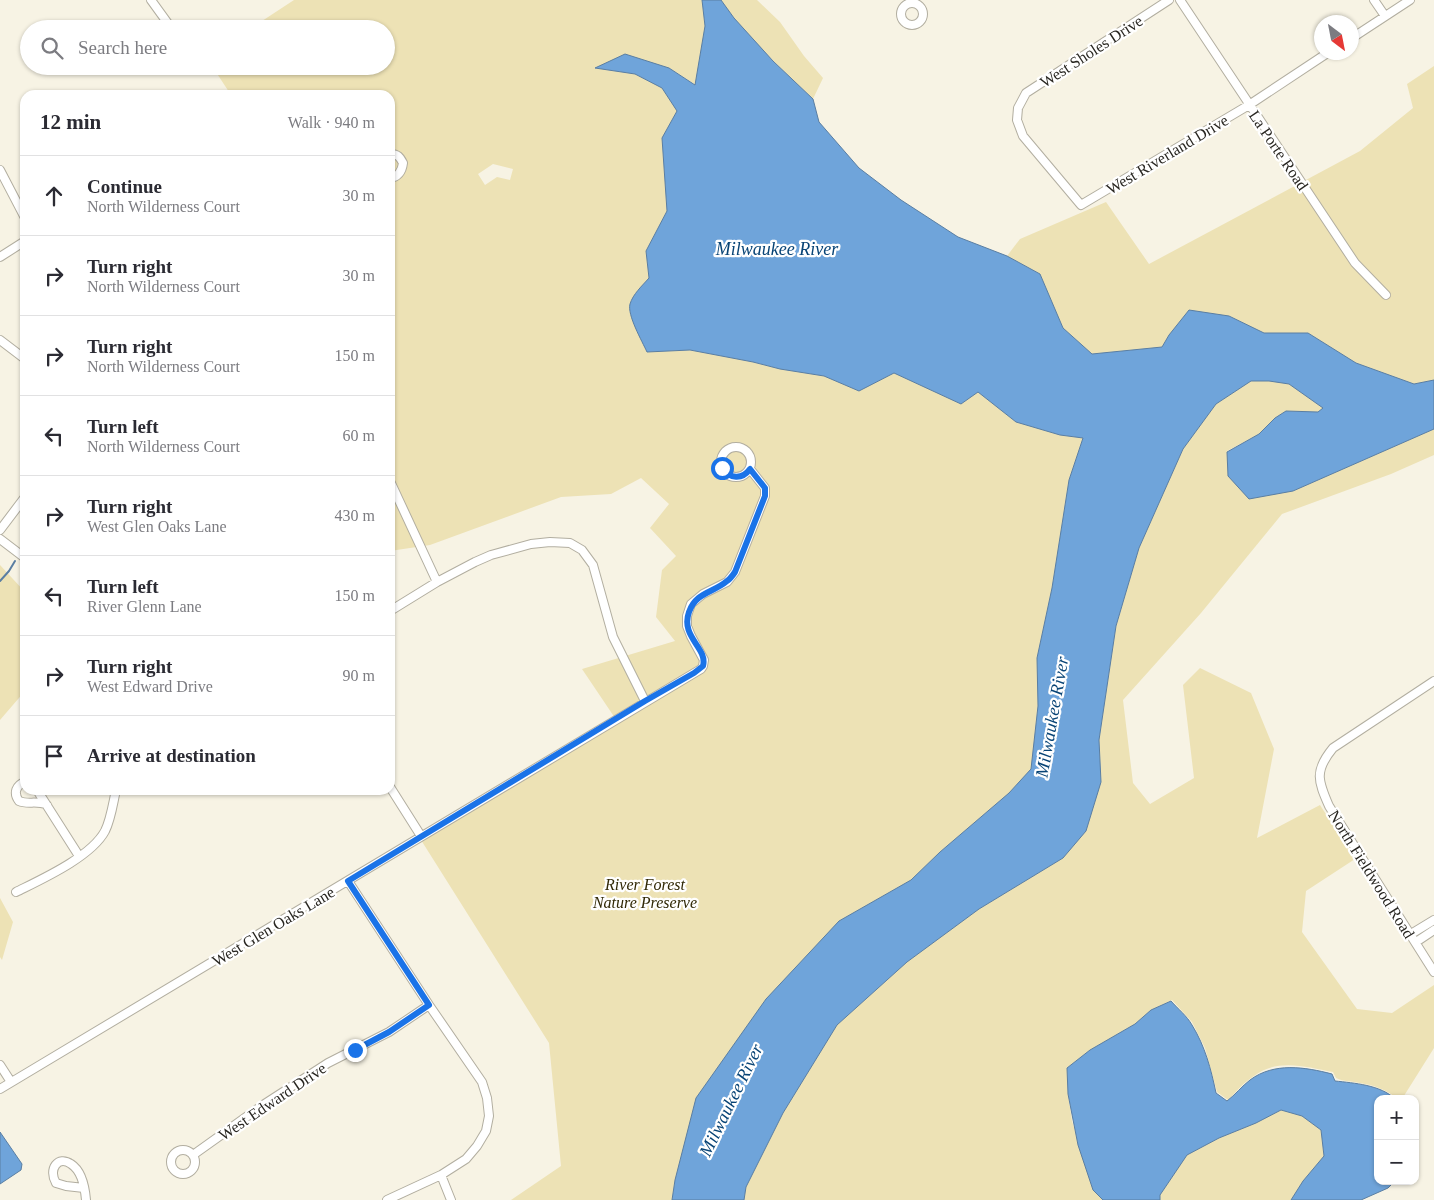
<!DOCTYPE html>
<meta charset="utf-8">
<style>
:root{--surface:#fff;--page:#f2f2f3;--text:#2b2b33;--muted:#7c7c81;--line:#e1e1e2}
body{margin:0;font-family:"Times New Roman",serif;background:var(--page);color:var(--text)}
.controls{position:absolute;right:15px;bottom:15px;display:grid;overflow:hidden;border-radius:10px;box-shadow:0 1px 4px #0004}
.controls button{width:45px;height:45px;display:grid;place-items:center;padding:0;border:0;border-bottom:1px solid var(--line);background:var(--surface);color:var(--text);font:25px sans-serif}
.compass{position:absolute;left:1314px;top:15px;width:45px;height:45px;border-radius:50%;background:var(--surface);box-shadow:0 1px 4px #0004;rotate:148deg}
.stop{position:absolute;width:15px;height:15px;margin:-11px;border:4px solid #1a73e8;border-radius:50%;background:#fff}
.stop.end{background:#1a73e8;border-color:#fff;box-shadow:0 1px 5px #0008}
.list{margin:0;padding:0;list-style:none}
h2{display:flex;justify-content:space-between;align-items:center;height:65px;margin:0;padding:0 20px;font-size:21px}
h2 small{font-size:16px;font-weight:400;color:var(--muted)}
.list li{display:grid;grid-template-columns:32px 1fr auto;gap:15px;align-items:center;box-sizing:border-box;height:80px;padding:0 20px;border-top:1px solid var(--line)}
.list b{display:block;font-size:19px;white-space:nowrap}
.list p{margin:0;font-size:16px;white-space:nowrap;color:var(--muted)}
.list em{font-size:16px;font-style:normal;color:var(--muted)}
.icon{flex:none;width:28px;height:28px;fill:none;stroke:currentColor;stroke-width:2;stroke-linecap:round;stroke-linejoin:round}
.map{position:relative;flex:none;width:1434px;height:1200px;overflow:hidden}
.search{position:absolute;background:var(--surface);box-shadow:0 1px 4px #0004;left:20px;top:20px;width:375px;height:55px;display:flex;align-items:center;gap:12px;box-sizing:border-box;padding:0 18px;border-radius:28px;color:var(--muted);font-size:19px}
.panel{position:absolute;background:var(--surface);box-shadow:0 1px 4px #0004;left:20px;top:90px;width:375px;height:705px;border-radius:15px}
.map>svg:first-child{display:block}
.green{fill:#ede2b5;fill-rule:evenodd}
.water{fill:#6fa4da;stroke:#5a7ea2}
.lines{fill:none;stroke-linecap:round;stroke-linejoin:round}
.stream{stroke:#5a7ea2;stroke-width:2}
.minor-casing{stroke:#b2aea0;stroke-width:10}
.minor{stroke:#fff;stroke-width:8}
.route{stroke:#1a73e8;stroke-width:6}
.labels{text-anchor:middle;stroke-width:4.5;stroke-linejoin:round;paint-order:stroke}
.street-label{font-size:16px;fill:#282621;stroke:#fff}
.park-label{font-size:16px;font-style:italic;fill:#312906;stroke:#fff}
.water-label{font-size:18px;font-style:italic;fill:#084476;stroke:#fff}
</style>
<div class="map">
<svg width="1434" height="1200" viewBox="0 0 1434 1200">
<rect width="100%" height="100%" fill="#f7f3e4"/>
<path class="green" d="M294,0H702L705,26L696,85L669,68H596L635,74L662,88L677,111L662,138L667,211L646,251L649,278L637,291L647,352L690,350L753,362L780,369L824,376L859,391L894,373L961,404L978,392L1016,422L1060,435L1083,438L1069,480L1052,588L1037,658L1038,706L1032,768L1009,793L940,852L911,880L839,921L680,1165L675,1180L672,1200H511L561,1166L549,1043L421,840L617,721L582,669L675,641L656,617L662,570L676,556L650,528L669,504L641,478L611,494L561,497L430,545L390,551V95H231L212,66H386V29H250ZM493,164L513,169L510,180L497,177L485,185L478,174Z
M721,0H757L780,22L804,56L823,78L813,99C781,68 746,37 721,0Z
M1434,66V380L1433,381L1414,384L1356,363L1308,333H1264L1229,316L1169,335L1162,347L1092,354L1063,328L1040,274L1007,256L1020,239L1106,202L1149,264L1360,151L1413,108L1407,84Z
M1251,381H1269L1289,384L1324,408L1318,412L1286,411L1275,418L1259,434L1227,451L1293,491L1434,429V455L1391,474L1282,514L1201,613L1123,700L1133,783L1150,804L1194,778L1183,685L1200,668L1251,693L1274,749L1257,838L1320,805L1355,859L1306,891L1302,932L1357,1009L1392,1013L1434,985V1048L1402,1099H1397C1388,1090 1373,1085 1360,1083C1352,1081 1344,1082 1336,1078L1333,1072C1306,1067 1278,1058 1254,1076C1244,1082 1236,1092 1228,1100L1217,1092L1205,1048L1192,1022L1172,1000L1151,1010L1135,1024L1090,1050L1067,1068L1068,1094L1072,1121L1093,1190L1103,1200H744L746,1187L783,1113L837,1025L907,962L979,909L1063,858L1101,782L1099,740L1116,627L1139,548L1183,449L1216,404Z
M0,565L25,592V691L0,720Z
M0,898L13,922L2,960L0,957Z
M1281,1110L1302,1116L1321,1130L1324,1157L1303,1181L1291,1200H1160V1195L1187,1155L1219,1138L1256,1123Z"/>
<path class="water" d="M702,0H721L734,18L773,61L813,99L819,122L859,168L901,200L958,237L1007,256L1040,274L1063,328L1092,354L1162,347L1169,335L1189,310L1229,316L1264,333H1308L1356,363L1414,384L1434,380V429L1293,491L1249,499L1228,476L1227,452L1259,434L1275,418L1286,411L1318,412L1323,408L1289,384L1269,381H1251L1216,404L1183,449L1139,548L1116,626L1099,740L1101,782L1086,831L1063,858L979,909L907,962L837,1025L783,1113L746,1187L744,1200H672L675,1180L696,1098L766,999L839,921L911,880L940,852L1009,793L1031,769L1038,706L1037,658L1052,588L1069,480L1083,438L1060,435L1016,422L978,392L961,404L894,373L859,391L824,376L780,369L753,362L690,350L647,352C642,341 627,315 630,304C633,294 642,286 649,278L646,251L667,211L662,138L677,111L662,88L635,74L595,68L625,54L669,68L695,85L705,26Z
M1171,1001C1178,1009 1187,1016 1192,1025C1205,1046 1211,1069 1216,1093L1227,1101C1235,1095 1242,1086 1250,1080C1274,1062 1305,1067 1332,1074L1335,1081C1354,1083 1381,1085 1395,1099H1378V1181H1395L1388,1188L1361,1200H1291L1303,1181L1324,1156L1321,1130L1302,1116L1281,1110L1256,1123L1219,1138L1187,1155L1160,1195V1200H1103L1093,1190L1078,1145L1068,1094L1067,1068L1090,1050L1135,1024L1151,1010Z
M0,1132L22,1164L21,1170L0,1184Z"/>
<g class="lines">
<path class="stream" d="M25,548V544
M0,581L9,571L15,561"/>
<g class="minor-casing">
<path id="minor" d="M151,0L172,29
M1169,0L1026,93L1018,108L1017,120L1023,136L1081,205L1249,105L1329,52
M1180,0L1355,263L1386,295
M1374,0L1385,16
M901 14a11 11 0 1 1 22 0a11 11 0 1 1-22 0Z
M1352,38L1410,0
M390,154C398,154 400,157 403,163C402,171 398,177 390,178
M0,170L25,218
M0,257L25,241
M0,340L25,359
M721 462a15 15 0 1 1 30 0a15 15 0 1 1-30 0Z
M390,481L437,582
M0,530L25,497
M0,539L25,558
M390,611L437,582L475,562L491,555L531,544L550,542L570,543L582,550L593,565L613,637L645,701
M1434,681L1333,748C1314,771 1318,781 1329,806L1434,972
M25,782C16,785 13,793 19,801C28,805 37,800 47,805
M390,787L421,836
M37,790L79,856
M348,881L429,1005L482,1082L487,1098L489,1116L486,1131L477,1146L466,1159L441,1175L387,1200
M16,892C42,879 91,857 105,831C111,819 113,803 116,790
M1411,934L1434,920
M1416,942L1434,930
M0,1065L11,1082
M0,1089L701,669L703,666L704,660L691,636L687,626V616L691,604L703,594L727,582L735,572L765,496V488L750,469
M171 1162a12 12 0 1 1 24 0a12 12 0 1 1-24 0Z
M193,1155L263,1105L328,1063L389,1032L429,1005
M441,1175L451,1200
M84,1188L66,1186L56,1183C48,1169 58,1155 71,1164C82,1171 85,1188 86,1200"/>
</g>
<use href="#minor" class="minor"/>
</g>
<g class="lines">
<path class="route" d="M355,1050L389,1032L429,1005L348,881L645,701L694,673L703,666C708,648 680,637 689,612C696,592 713,593 727,581C730,579 733,575 735,572L765,496V488L750,469C742,480 730,479 722,468"/>
</g>
<g class="labels">
<g class="street-label">
<text transform="translate(1091 51) rotate(-33)" y="6">West Sholes Drive</text>
<text transform="translate(1279 150) rotate(56)" y="6">La Porte Road</text>
<text transform="translate(1167 154) rotate(-31)" y="6">West Riverland Drive</text>
<text transform="translate(1372 874) rotate(58)" y="6">North Fieldwood Road</text>
<text transform="translate(273 926) rotate(-31)" y="6">West Glen Oaks Lane</text>
<text transform="translate(272 1101) rotate(-34)" y="6">West Edward Drive</text>
</g>
<g class="park-label">
<text x="645" y="890">River Forest<tspan x="645" dy="18">Nature Preserve</tspan></text>
</g>
<g class="water-label">
<text x="777" y="255">Milwaukee River</text>
<text transform="translate(1052 717) rotate(-80)" y="6">Milwaukee River</text>
<text transform="translate(731 1100) rotate(-64)" y="6">Milwaukee River</text>
</g>
</g>
</svg>
<div class="controls">
<button>+</button>
<button>−</button>
</div>
<svg class="compass" viewBox="-18 -18 36 36"><path d="M0-13l5 13h-10z" fill="#e53935"/><path d="M0 13l5-13h-10z" fill="#7c7c81"/></svg>
<div class="stop" style="left:722px;top:468px"></div>
<div class="stop end" style="left:355px;top:1050px"></div>
<div class="search"><svg class="icon" aria-label="search" viewBox="0 0 24 24"><circle cx="10" cy="10" r="6"/><path d="M15 15l6 6"/></svg>Search here</div>
<section class="panel">
<h2>12 min<small>Walk · 940 m</small></h2>
<ul class="list">
<li><svg class="icon" aria-label="ahead" viewBox="0 0 24 24"><path d="M12 20V5M6 11l6-6 6 6"/></svg><div><b>Continue</b><p>North Wilderness Court</p></div><em>30 m</em></li>
<li><svg class="icon" aria-label="right" viewBox="0 0 24 24"><path d="M7 20v-9h11M14 6l5 5-5 5"/></svg><div><b>Turn right</b><p>North Wilderness Court</p></div><em>30 m</em></li>
<li><svg class="icon" aria-label="right" viewBox="0 0 24 24"><path d="M7 20v-9h11M14 6l5 5-5 5"/></svg><div><b>Turn right</b><p>North Wilderness Court</p></div><em>150 m</em></li>
<li><svg class="icon" aria-label="left" viewBox="0 0 24 24"><path d="M17 20v-9H6M10 6l-5 5 5 5"/></svg><div><b>Turn left</b><p>North Wilderness Court</p></div><em>60 m</em></li>
<li><svg class="icon" aria-label="right" viewBox="0 0 24 24"><path d="M7 20v-9h11M14 6l5 5-5 5"/></svg><div><b>Turn right</b><p>West Glen Oaks Lane</p></div><em>430 m</em></li>
<li><svg class="icon" aria-label="left" viewBox="0 0 24 24"><path d="M17 20v-9H6M10 6l-5 5 5 5"/></svg><div><b>Turn left</b><p>River Glenn Lane</p></div><em>150 m</em></li>
<li><svg class="icon" aria-label="right" viewBox="0 0 24 24"><path d="M7 20v-9h11M14 6l5 5-5 5"/></svg><div><b>Turn right</b><p>West Edward Drive</p></div><em>90 m</em></li>
<li><svg class="icon" aria-label="arrive" viewBox="0 0 24 24"><path d="M6 21V4h12l-3 4 3 4H6"/></svg><div><b>Arrive at destination</b></div></li>
</ul>
</section>
</div>
